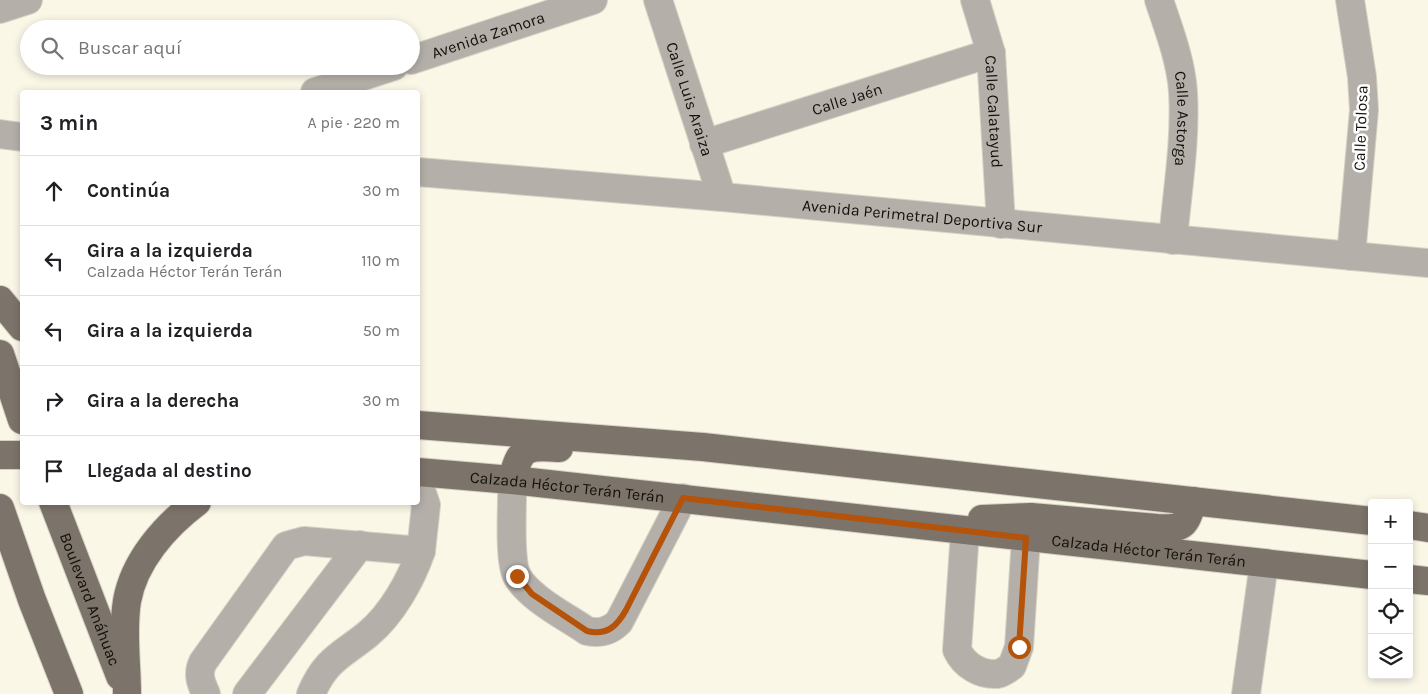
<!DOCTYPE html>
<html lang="es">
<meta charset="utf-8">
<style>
:root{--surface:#fff;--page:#f2f2f2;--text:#202124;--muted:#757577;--line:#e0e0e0}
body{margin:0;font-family:Karla,sans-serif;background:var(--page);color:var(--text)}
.controls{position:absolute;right:15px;bottom:15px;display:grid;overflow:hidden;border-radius:5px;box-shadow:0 2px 8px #0003}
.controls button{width:45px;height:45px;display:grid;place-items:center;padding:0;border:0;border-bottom:1px solid var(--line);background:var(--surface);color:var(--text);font:25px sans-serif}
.stop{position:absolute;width:15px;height:15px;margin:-11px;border:4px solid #b45309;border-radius:50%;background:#fff}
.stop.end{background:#b45309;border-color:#fff;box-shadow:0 1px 5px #0008}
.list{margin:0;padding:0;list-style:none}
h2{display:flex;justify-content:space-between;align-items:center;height:65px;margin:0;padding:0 20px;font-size:21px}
h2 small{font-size:16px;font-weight:400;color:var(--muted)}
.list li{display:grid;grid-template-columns:32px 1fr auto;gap:15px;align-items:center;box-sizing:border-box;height:70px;padding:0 20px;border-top:1px solid var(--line)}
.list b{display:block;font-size:19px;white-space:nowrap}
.list p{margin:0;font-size:16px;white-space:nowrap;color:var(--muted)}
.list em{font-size:16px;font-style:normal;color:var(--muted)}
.icon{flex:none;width:28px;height:28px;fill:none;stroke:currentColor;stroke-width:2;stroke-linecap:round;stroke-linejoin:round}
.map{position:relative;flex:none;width:1428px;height:694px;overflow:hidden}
.search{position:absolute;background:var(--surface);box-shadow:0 2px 8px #0003;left:20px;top:20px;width:400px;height:55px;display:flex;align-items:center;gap:12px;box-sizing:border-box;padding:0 18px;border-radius:28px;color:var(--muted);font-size:19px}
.panel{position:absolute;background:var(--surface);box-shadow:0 2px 8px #0003;left:20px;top:90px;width:400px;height:415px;border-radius:5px}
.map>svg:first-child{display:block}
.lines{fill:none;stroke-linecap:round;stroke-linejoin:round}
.minor-casing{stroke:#d5d2c4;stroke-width:30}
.major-casing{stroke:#d5d2c4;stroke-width:30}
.minor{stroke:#b4afa9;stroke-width:28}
.major{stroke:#7c736a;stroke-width:28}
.route{stroke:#b45309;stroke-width:6}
.labels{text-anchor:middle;stroke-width:5;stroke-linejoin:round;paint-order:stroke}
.street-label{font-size:16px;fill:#12110b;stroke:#fff}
</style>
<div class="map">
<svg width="1428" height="694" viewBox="0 0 1428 694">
<rect width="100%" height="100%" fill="#faf7e7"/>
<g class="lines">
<g class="minor-casing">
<g id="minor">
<path id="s1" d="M658,0L722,197"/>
<path id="s2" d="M975,0L991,53L1001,224"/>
<path id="s3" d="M1159,0C1169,30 1181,61 1183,92C1186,141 1177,192 1173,240"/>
<path d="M1350,0L1362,77L1364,110L1351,256"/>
<path d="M0,9L28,0"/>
<path id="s4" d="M411,60L593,0"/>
<path d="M315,92L394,66"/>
<path d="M0,134L22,137"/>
<path id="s5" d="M704,144L991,53"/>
<path id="s6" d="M418,172L722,197L1428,263"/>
<path d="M512,480C513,503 508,558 517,576C529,598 567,617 587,631C600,634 610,631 619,622L683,498"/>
<path d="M965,531L957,650C964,665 980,675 997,674C1002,673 1008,669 1012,666L1019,647L1026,538"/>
<path d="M206,694C201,683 197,674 203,662L286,546L304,541L421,551L426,505L418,481"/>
<path d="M247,694L360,545"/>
<path d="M311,694C326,659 341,656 368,634C392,614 411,580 421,551"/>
<path d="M1246,694L1264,563"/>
</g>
</g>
<g class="major-casing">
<g id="major">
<path d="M0,300L22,327"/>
<path d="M0,354L22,420"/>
<path d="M418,425L703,447L1372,521"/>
<path d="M0,455H22"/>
<path id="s7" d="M418,472L512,480L1372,575"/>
<path d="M512,480C520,448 525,445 559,448"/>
<path id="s8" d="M53,502L120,676"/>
<path d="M0,508L32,600L69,694"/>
<path d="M982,519L1031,517L1157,528C1184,529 1185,526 1193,501"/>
<path d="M1409,525L1428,528"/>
<path d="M1409,579L1428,581"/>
<path d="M127,694C127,664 122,631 127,601C134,561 165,526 197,502"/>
</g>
</g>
<use href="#minor" class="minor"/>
<use href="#major" class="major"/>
</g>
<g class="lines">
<path class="route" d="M517,576L532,594L587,631C607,636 617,626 626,610L683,498L1026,538L1019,647"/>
</g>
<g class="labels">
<g class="street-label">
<text dy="6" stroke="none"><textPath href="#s4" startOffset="81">Avenida Zamora</textPath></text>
<text dy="6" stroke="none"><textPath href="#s1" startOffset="104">Calle Luis Araiza</textPath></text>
<text dy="6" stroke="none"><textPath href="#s5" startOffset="150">Calle Jaén</textPath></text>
<text dy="6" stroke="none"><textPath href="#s2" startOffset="114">Calle Calatayud</textPath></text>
<text dy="6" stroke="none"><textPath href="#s3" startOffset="122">Calle Astorga</textPath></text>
<text transform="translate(1360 128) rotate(-88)" y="6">Calle Tolosa</text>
<text dy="6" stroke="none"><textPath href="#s6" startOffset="506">Avenida Perimetral Deportiva Sur</textPath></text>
<text dy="6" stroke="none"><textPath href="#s7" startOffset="150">Calzada Héctor Terán Terán</textPath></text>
<text dy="6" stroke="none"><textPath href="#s7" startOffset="735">Calzada Héctor Terán Terán</textPath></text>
<text dy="6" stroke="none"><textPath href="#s8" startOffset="104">Boulevard Anáhuac</textPath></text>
</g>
</g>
</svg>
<div class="controls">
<button>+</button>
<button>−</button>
<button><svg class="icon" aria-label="locate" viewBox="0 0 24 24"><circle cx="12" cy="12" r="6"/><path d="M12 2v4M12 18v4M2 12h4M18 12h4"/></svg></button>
<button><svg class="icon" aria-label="layers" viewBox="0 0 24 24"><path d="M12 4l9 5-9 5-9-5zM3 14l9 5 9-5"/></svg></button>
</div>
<div class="stop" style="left:1019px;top:647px"></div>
<div class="stop end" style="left:517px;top:576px"></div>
<div class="search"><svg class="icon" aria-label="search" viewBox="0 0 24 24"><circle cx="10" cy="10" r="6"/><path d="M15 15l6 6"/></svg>Buscar aquí</div>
<section class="panel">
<h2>3 min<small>A pie · 220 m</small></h2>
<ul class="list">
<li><svg class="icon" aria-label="ahead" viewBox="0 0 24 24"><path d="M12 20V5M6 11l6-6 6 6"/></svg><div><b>Continúa</b></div><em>30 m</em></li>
<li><svg class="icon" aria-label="left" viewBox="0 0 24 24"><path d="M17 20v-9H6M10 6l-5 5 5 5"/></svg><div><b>Gira a la izquierda</b><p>Calzada Héctor Terán Terán</p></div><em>110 m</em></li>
<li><svg class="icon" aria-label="left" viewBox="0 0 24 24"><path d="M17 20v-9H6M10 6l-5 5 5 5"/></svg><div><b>Gira a la izquierda</b></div><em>50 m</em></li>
<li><svg class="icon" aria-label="right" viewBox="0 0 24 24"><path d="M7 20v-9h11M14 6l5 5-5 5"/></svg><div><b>Gira a la derecha</b></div><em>30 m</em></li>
<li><svg class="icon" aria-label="arrive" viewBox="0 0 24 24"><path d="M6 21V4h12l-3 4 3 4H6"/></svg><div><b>Llegada al destino</b></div></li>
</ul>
</section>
</div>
